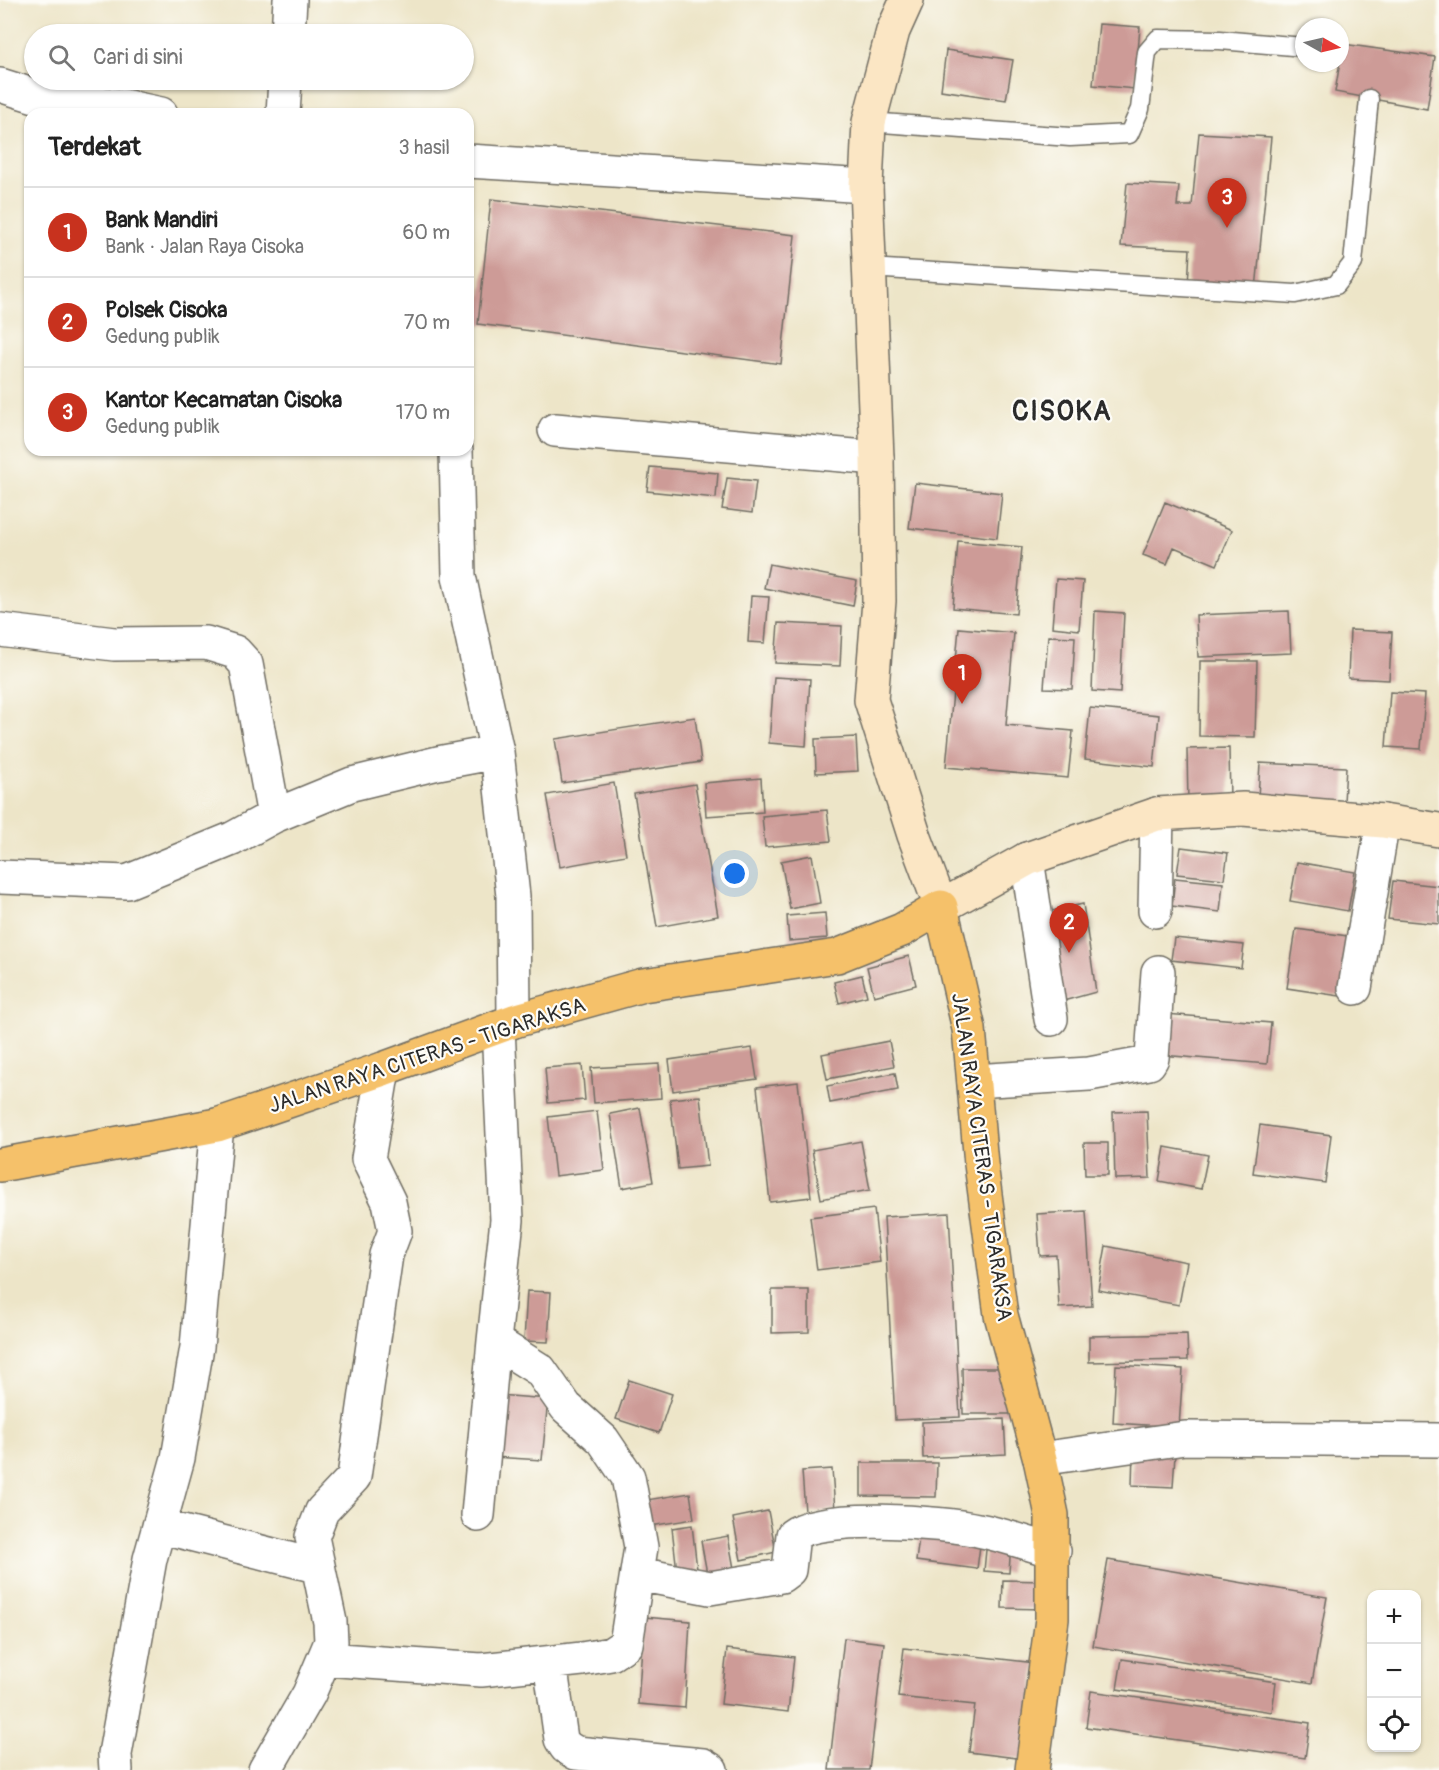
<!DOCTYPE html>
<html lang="id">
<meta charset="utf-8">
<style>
:root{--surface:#fff;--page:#f6f6f6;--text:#222;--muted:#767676;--line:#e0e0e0;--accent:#c8321e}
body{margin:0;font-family:Pangolin,sans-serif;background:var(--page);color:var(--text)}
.controls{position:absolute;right:18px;bottom:18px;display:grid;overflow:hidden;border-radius:12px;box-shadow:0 2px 4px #0004}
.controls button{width:54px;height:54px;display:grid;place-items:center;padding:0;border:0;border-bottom:2px solid var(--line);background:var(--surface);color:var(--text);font:30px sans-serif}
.compass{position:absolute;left:1295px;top:18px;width:54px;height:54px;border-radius:50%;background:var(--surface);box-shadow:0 2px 4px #0004;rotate:98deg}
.you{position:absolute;left:735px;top:874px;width:21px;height:21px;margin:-15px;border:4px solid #fff;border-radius:50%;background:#1a73e8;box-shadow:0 0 0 9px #1a73e833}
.badge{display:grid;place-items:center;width:39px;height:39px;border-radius:50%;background:var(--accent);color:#fff;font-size:20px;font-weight:700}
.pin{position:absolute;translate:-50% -50px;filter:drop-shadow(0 2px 3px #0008)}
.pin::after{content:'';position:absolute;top:32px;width:21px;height:18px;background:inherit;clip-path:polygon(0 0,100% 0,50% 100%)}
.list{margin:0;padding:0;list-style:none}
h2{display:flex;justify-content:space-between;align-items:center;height:78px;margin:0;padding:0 24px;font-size:26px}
h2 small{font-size:20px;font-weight:400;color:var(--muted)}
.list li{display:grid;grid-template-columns:39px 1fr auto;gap:18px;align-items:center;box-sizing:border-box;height:90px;padding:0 24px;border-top:2px solid var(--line)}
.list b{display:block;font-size:22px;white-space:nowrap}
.list p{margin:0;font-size:20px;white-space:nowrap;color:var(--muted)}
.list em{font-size:20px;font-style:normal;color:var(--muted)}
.icon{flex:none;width:33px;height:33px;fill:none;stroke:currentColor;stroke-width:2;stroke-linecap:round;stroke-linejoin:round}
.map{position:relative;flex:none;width:1439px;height:1770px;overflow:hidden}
.search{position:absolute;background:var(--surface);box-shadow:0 2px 4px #0004;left:24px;top:24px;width:450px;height:66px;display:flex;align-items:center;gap:15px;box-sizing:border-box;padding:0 21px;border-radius:33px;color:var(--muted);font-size:22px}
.panel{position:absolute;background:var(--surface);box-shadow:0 2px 4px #0004;left:24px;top:108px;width:450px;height:348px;border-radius:18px}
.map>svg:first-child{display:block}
.building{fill:#cd9b97}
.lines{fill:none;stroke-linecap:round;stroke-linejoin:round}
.lane-casing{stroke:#6f6c62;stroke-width:21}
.street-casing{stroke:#6f6c62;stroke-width:36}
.secondary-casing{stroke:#6f6c62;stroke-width:36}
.primary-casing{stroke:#6f6c62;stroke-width:36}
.lane{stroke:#fff;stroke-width:18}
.street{stroke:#fff;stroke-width:33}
.secondary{stroke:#fbe6c4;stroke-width:33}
.primary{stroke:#f5c16b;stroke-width:33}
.labels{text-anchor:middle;stroke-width:4.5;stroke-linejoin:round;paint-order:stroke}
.street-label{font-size:21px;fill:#2b2b2b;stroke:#fdfcf7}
.district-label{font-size:27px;font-weight:bold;letter-spacing:1.5px;fill:#2b2b2b;stroke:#fdfcf7}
</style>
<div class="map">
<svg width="1439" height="1770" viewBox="0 0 1439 1770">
<rect width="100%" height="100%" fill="#fdfcf7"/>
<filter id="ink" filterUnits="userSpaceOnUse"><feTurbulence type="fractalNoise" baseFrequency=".0167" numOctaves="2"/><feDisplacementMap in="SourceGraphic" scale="12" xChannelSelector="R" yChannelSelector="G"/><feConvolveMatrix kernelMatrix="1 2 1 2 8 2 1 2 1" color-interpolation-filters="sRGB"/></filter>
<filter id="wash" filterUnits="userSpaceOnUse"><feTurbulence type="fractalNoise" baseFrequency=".008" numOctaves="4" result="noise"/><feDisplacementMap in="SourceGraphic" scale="24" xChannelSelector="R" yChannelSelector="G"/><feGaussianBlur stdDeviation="1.35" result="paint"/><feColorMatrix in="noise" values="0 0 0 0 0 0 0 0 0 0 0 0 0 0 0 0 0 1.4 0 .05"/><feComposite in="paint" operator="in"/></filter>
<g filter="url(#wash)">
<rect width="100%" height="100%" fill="#ede5c8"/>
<g id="blocks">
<path class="building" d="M1099,24L1140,27L1135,89L1093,85Z
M1343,44L1435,57L1427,109L1335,92Z
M946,50L1013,60L1006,100L941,90Z
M1199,133L1271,137L1256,289L1188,286L1190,249L1121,246L1127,183L1179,186L1177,206H1192Z
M491,199L795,235L781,364L478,324Z
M650,467L718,473L716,498L647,491Z
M727,478L756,481L752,513L722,509Z
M915,483L1002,493L997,538L909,528Z
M1165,502L1232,530L1217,565L1174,547L1167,564L1143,555Z
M958,541L1022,547L1016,614L953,608Z
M769,564L857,581L853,606L764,588Z
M1056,579L1083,581L1079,630L1052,627Z
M751,596L769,597L765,643L748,642Z
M1095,611L1124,613L1120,693L1092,691Z
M1289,611L1291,653L1198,657L1196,615Z
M778,623L842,626L840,666L775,663Z
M959,628L1014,633L1006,725L1073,731L1068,778L946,767Z
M1350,630L1392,632L1389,680L1348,678Z
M1048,636L1075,637L1072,689L1044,688Z
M1200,661H1257L1255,737L1199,736Z
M774,677L810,679L806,746L769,743Z
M1390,692L1425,694L1421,749L1386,747Z
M1090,708L1159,715L1154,767L1085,759Z
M695,717L701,762L562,783L555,739Z
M856,737L858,771L816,773L815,739Z
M1229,748L1230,801L1188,803L1187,749Z
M1260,763L1346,767L1344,802L1258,798Z
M761,778L763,812L706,816L704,783Z
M614,783L626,855L560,867L547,795Z
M695,784L718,916L657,927L634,794Z
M827,810L831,841L765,847L762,816Z
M1181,847L1228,853L1224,879L1177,874Z
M812,855L820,903L790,909L781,861Z
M1297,862L1355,872L1348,911L1290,901Z
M1175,878L1223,883L1220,912L1172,906Z
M1393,881L1439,886V924L1388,919Z
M1083,904L1096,992L1056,1003L1043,913Z
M825,913L827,938L789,941L787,916Z
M1296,929L1355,937L1346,997L1287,988Z
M1174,938L1244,945L1241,968L1171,960Z
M909,956L916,985L874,996L867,967Z
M862,975L867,996L839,1003L834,982Z
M1166,1014L1271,1023L1267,1064L1162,1055Z
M889,1041L894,1066L827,1079L822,1054Z
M752,1048L757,1079L673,1091L669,1060Z
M659,1064L661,1098L594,1103L591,1068Z
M582,1065L585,1100L548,1103L545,1068Z
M895,1073L898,1090L830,1103L827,1086Z
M798,1082L811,1197L770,1202L757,1087Z
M700,1096L708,1166L678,1169L670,1099Z
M640,1108L653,1182L622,1188L610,1114Z
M597,1111L604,1170L555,1176L548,1117Z
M1147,1111L1150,1178L1115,1179L1113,1112Z
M1260,1125L1331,1135L1325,1183L1253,1173Z
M861,1141L870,1190L821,1199L812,1150Z
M1084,1143H1108V1175H1085Z
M1165,1147L1208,1155L1201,1189L1159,1181Z
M874,1209L880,1262L817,1270L810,1217Z
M1086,1211L1092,1306L1059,1308L1056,1255L1040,1256L1037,1214Z
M949,1213L960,1417L895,1420L884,1217Z
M1106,1246L1187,1262L1179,1305L1098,1290Z
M772,1290H809V1332L772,1333Z
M527,1291L551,1292L548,1342L524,1341Z
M1187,1334L1188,1360L1089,1362V1336Z
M1116,1365L1183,1369L1179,1427L1113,1423Z
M962,1368H1012L1013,1414H963Z
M629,1380L672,1394L659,1433L616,1419Z
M499,1395L548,1399L542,1460L494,1457Z
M1004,1419L1006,1454L923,1458L922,1422Z
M1133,1451L1175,1454L1173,1487L1132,1485Z
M861,1463H937L936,1497L861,1496Z
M832,1469L835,1510L805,1512L802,1471Z
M690,1493L694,1519L644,1527L640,1501Z
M768,1511L776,1552L741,1560L733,1518Z
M692,1525L698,1578L678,1580L672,1528Z
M920,1530L981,1538L977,1569L916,1561Z
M728,1536L735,1574L708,1579L701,1541Z
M987,1539L1011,1541L1009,1573L984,1571Z
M1108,1560L1327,1597L1312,1683L1093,1646Z
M1003,1580L1044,1581L1043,1609L1002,1608Z
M644,1617L690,1621L685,1708L638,1704Z
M844,1638L884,1643L869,1770H829Z
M904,1648L1036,1663L1025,1759L969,1752L975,1705L898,1697Z
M727,1649L794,1657L788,1712L721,1704Z
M1122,1659L1276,1682L1272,1712L1117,1689Z
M1091,1691L1310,1723L1305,1758L1086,1727Z"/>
</g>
</g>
<g filter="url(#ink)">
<use href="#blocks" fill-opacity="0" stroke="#6f6c62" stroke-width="1.5"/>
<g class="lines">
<g class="lane-casing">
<path id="lane" d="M869,122L1070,137L1129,134L1140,109L1147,52L1158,39L1220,40L1304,47
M869,268L1295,294L1336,285L1353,263L1369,99"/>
</g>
<g class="street-casing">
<path id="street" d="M288,34L290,0
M0,85L35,96L123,106L161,114
M283,114L285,80
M468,161L866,186
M555,430L877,458
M456,450L459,576L497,752L513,896L514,1021
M0,630L114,644L206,643L235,652L246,664L274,816
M1027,859L1051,1019
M0,877L127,882L232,839L274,816L352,784L438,763L497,752
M1155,911L1157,814
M1355,988L1383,821
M974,1081L1089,1074L1149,1063L1152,1058L1158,972
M1040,1459L1185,1438L1439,1440
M478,1515L494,1341
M159,1526L316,1566
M638,1574L710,1588L781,1576L789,1570L793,1535C820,1513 943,1522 978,1530C1004,1535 1029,1544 1054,1551
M325,1659L481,1670L582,1659L611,1654L626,1644L641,1547L628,1477L603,1440L566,1407L540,1370L494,1341L507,1220L498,1027
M550,1663L561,1739L566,1747L576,1753L703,1765L711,1770
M116,1770L115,1754L150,1559L178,1458L197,1347L217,1125
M265,1770L309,1694L331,1642L330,1622L312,1537L322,1511L354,1477L386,1255L395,1231L389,1202L368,1159L383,1069"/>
</g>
<g class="secondary-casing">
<path id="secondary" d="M907,0L893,31L869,122L866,186L877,458L879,601L871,700L914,835L941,907L1027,859L1157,814L1243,809L1383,821L1439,830"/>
</g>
<g class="primary-casing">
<path id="primary" d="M0,1165L217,1125L383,1069L514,1021L643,985L837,956L902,930L941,907L969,1029L981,1164L1001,1315L1040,1459L1052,1515V1619L1032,1770"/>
</g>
<use href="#lane" class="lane"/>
<use href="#street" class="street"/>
<use href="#secondary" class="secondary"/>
<use href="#primary" class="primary"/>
</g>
</g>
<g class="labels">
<g class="street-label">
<text transform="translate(427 1055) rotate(-18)" y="7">JALAN RAYA CITERAS - TIGARAKSA</text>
<text transform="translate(982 1157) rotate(82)" y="7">JALAN RAYA CITERAS - TIGARAKSA</text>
</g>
<g class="district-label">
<text x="1062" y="420">CISOKA</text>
</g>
</g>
</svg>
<div class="controls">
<button>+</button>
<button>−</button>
<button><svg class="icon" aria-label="locate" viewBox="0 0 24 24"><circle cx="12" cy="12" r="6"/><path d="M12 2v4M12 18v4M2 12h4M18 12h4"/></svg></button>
</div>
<svg class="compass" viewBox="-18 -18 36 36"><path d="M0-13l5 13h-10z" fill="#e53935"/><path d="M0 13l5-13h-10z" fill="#767676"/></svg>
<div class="you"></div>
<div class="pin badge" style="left:962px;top:704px">1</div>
<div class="pin badge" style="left:1069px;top:953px">2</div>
<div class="pin badge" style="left:1227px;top:228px">3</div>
<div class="search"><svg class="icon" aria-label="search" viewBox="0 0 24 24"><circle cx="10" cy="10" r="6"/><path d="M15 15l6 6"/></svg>Cari di sini</div>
<section class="panel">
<h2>Terdekat<small>3 hasil</small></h2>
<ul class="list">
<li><span class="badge">1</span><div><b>Bank Mandiri</b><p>Bank · Jalan Raya Cisoka</p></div><em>60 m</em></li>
<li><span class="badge">2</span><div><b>Polsek Cisoka</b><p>Gedung publik</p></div><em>70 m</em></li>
<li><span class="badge">3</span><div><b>Kantor Kecamatan Cisoka</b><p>Gedung publik</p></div><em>170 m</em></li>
</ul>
</section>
</div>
